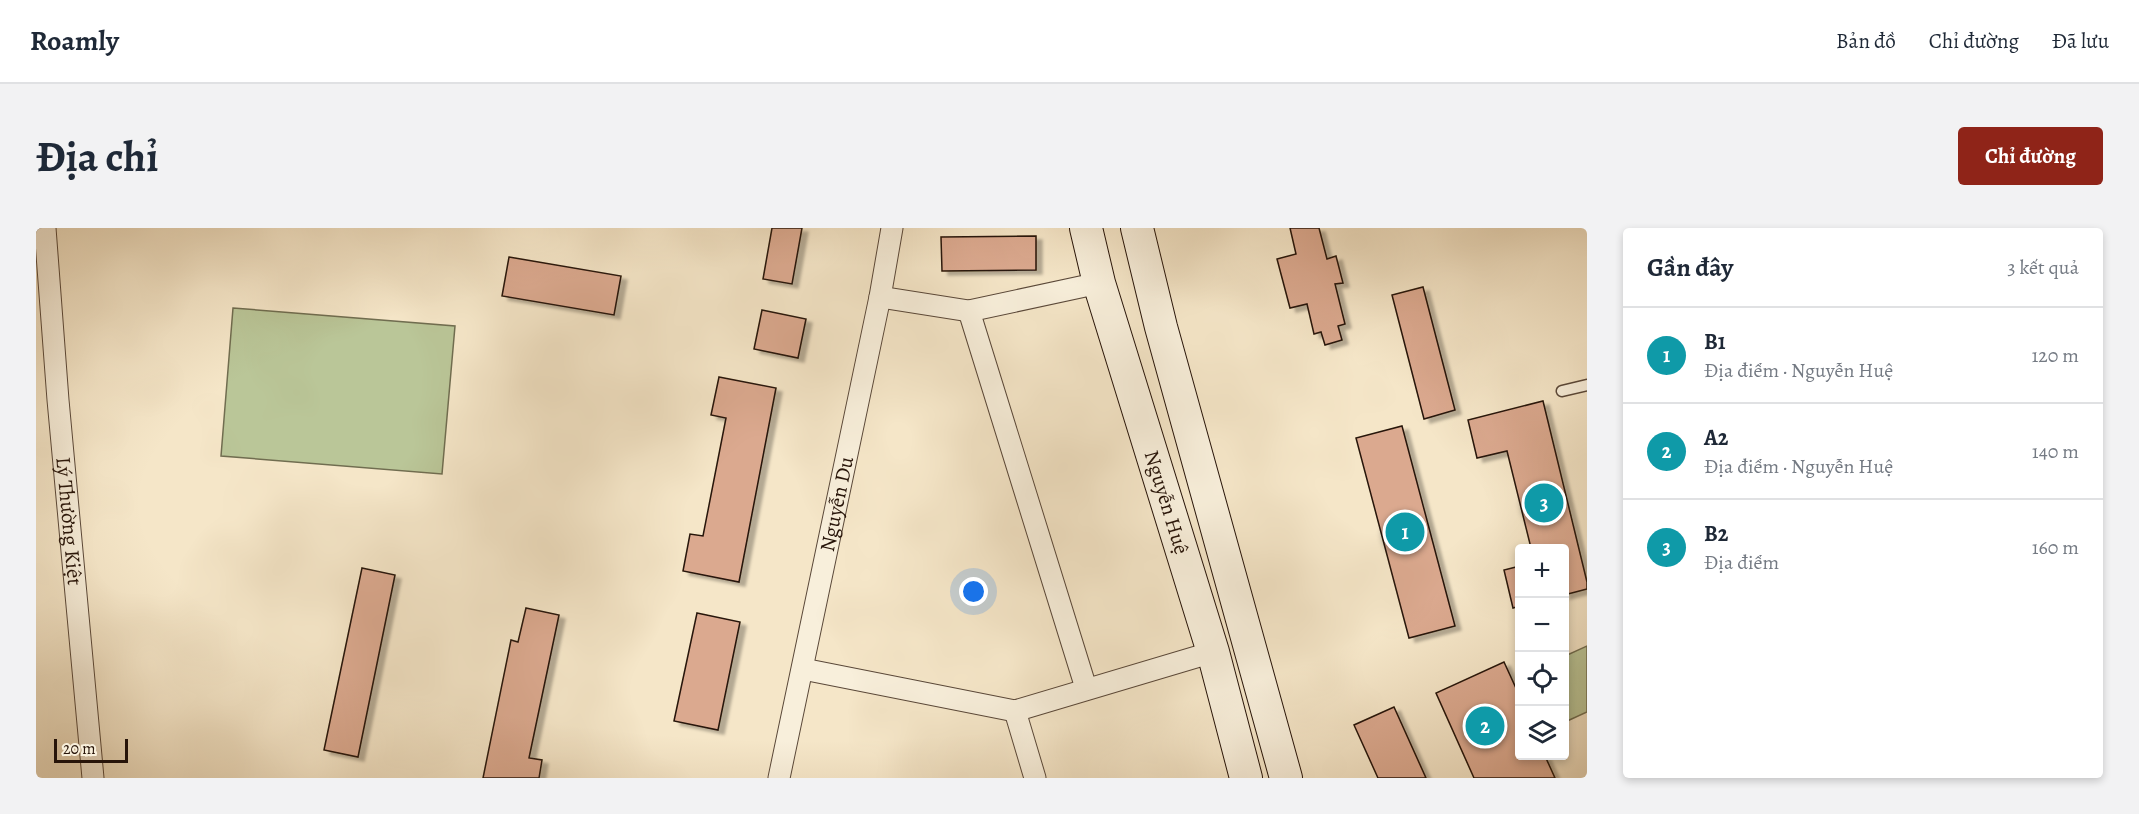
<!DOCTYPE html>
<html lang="vi">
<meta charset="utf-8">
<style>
:root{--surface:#fff;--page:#f2f2f3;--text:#1f2937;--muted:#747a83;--line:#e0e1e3;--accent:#8f2418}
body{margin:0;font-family:Alegreya,serif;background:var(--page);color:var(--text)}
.controls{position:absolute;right:18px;bottom:18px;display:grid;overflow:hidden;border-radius:6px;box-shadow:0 3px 9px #0003}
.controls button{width:54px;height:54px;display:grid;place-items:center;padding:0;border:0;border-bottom:2px solid var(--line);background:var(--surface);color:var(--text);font:30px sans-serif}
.scale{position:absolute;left:18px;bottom:15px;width:74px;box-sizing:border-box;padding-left:6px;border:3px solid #271409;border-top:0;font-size:16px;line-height:21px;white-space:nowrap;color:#271409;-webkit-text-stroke:4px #f8efdb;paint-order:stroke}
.you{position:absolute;left:938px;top:364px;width:21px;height:21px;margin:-15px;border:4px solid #fff;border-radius:50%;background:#1a73e8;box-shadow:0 0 0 9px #1a73e833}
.badge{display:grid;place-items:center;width:39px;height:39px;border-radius:50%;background:var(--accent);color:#fff;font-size:20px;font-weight:700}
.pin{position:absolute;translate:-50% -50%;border:3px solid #fff;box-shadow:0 2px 6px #0006}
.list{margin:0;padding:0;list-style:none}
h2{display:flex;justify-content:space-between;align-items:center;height:78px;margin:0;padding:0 24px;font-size:26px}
h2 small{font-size:20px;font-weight:400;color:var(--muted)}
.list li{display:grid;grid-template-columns:39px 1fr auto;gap:18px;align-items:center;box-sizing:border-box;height:96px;padding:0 24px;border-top:2px solid var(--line)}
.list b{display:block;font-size:22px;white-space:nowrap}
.list p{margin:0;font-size:20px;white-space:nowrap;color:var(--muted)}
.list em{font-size:20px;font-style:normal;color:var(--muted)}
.icon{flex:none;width:33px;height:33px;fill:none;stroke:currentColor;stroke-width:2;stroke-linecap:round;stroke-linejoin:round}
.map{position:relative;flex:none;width:1551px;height:550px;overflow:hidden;border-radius:6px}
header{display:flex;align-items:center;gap:36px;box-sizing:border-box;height:84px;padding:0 30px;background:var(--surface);border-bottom:2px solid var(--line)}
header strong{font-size:28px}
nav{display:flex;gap:33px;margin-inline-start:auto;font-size:21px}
.intro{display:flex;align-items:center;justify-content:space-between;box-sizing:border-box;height:144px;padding:0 36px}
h1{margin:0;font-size:42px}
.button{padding:15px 27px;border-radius:6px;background:var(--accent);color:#fff;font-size:21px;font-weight:700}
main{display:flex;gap:36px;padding:0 36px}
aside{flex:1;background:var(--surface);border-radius:6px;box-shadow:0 3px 9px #0003}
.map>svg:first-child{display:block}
.green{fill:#bac698;stroke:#706d50;stroke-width:1.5}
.building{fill:#dba98f;stroke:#271409;stroke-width:1.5;filter:url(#shadow)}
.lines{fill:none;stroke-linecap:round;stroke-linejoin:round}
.service-casing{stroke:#5a4839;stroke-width:13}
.minor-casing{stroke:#5a4839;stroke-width:23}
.secondary-casing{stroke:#271409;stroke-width:34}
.service{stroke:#f8efdb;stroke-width:10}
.minor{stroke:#f8efdb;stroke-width:21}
.secondary{stroke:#f8efdb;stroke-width:32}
.labels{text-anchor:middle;stroke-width:6;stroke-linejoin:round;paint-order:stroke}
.street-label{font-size:21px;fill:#271409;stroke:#f8efdb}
</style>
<header>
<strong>Roamly</strong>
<nav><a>Bản đồ</a><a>Chỉ đường</a><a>Đã lưu</a></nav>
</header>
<div class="intro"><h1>Địa chỉ</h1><a class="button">Chỉ đường</a></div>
<main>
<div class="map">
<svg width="1551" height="550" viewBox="0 0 1551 550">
<defs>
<filter id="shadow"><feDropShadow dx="6" dy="4" stdDeviation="1.5" flood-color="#0004"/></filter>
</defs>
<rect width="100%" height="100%" fill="#f5e6c8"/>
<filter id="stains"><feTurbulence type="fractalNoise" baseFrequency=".00333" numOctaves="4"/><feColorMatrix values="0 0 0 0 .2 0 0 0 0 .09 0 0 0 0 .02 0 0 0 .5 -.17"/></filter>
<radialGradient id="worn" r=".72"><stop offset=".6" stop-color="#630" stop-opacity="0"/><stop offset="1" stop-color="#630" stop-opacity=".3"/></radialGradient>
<path class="green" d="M197,80L419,98L406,246L185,228Z
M1551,418V484L1529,494V428Z"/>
<path class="building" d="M736,0H766L756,56L727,51Z
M1254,0H1283L1291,31L1300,28L1307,55L1299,56L1309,96L1302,98L1306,112L1289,117L1285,104L1278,106L1271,76L1254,80L1241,31L1260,26Z
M1000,8V42L906,43L905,9Z
M473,29L585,48L578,87L466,68Z
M1387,59L1419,182L1388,191L1356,67Z
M726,82L770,91L762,130L718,121Z
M683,149L740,160L703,354L647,343L654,306L667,308L690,190L675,187Z
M1507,173L1551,354V361L1528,367V320H1495L1471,223L1441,230L1432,192Z
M1366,198L1419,398L1373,410L1320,210Z
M1484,338V378L1477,380L1468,342Z
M326,340L359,347L322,529L288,522Z
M490,380L523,387L493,530L506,532L503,550H447L475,412L482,414Z
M661,385L704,394L682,502L638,493Z
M1468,434L1484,469V528H1509L1519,550H1438L1400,465Z
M1358,479L1390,550H1342L1318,497Z"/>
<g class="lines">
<g class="service-casing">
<path id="service" d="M1526,163L1551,157"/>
</g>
<g class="minor-casing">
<g id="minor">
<path id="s1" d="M9,0L22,172L57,550"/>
<path d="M844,69L933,83L1063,55"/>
<path d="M933,83L1050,460"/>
<path d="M767,441L979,483L1177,424"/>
<path d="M979,483L999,550"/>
<path id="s2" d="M743,550L844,69L856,0"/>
</g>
</g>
<g class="secondary-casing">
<g id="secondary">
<path id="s3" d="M1050,0L1063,55L1177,424L1210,550"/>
<path d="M1101,0L1125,99L1250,550"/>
</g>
</g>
<use href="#service" class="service"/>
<use href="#minor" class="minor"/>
<use href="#secondary" class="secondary"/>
</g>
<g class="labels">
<g class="street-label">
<text dy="7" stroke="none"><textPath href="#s2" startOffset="280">Nguyễn Du</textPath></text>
<text dy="7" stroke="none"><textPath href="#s3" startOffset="286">Nguyễn Huệ</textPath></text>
<text dy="7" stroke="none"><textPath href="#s1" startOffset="294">Lý Thường Kiệt</textPath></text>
</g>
</g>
<rect width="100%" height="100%" filter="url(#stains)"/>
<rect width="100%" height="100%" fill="url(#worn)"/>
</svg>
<div class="controls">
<button>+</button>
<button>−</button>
<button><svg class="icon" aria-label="locate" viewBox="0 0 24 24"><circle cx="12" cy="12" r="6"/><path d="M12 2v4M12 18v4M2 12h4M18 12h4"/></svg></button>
<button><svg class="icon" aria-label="layers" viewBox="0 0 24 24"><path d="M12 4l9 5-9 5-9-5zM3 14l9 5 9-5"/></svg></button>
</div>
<div class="scale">20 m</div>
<div class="you"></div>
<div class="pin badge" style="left:1369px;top:304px;background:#0f9aa8">1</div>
<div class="pin badge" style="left:1449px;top:498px;background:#0f9aa8">2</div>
<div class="pin badge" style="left:1508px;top:275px;background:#0f9aa8">3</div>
</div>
<aside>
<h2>Gần đây<small>3 kết quả</small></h2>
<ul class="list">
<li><span class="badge" style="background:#0f9aa8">1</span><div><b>B1</b><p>Địa điểm · Nguyễn Huệ</p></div><em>120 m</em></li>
<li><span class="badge" style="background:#0f9aa8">2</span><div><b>A2</b><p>Địa điểm · Nguyễn Huệ</p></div><em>140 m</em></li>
<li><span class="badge" style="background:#0f9aa8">3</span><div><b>B2</b><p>Địa điểm</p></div><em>160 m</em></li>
</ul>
</aside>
</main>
